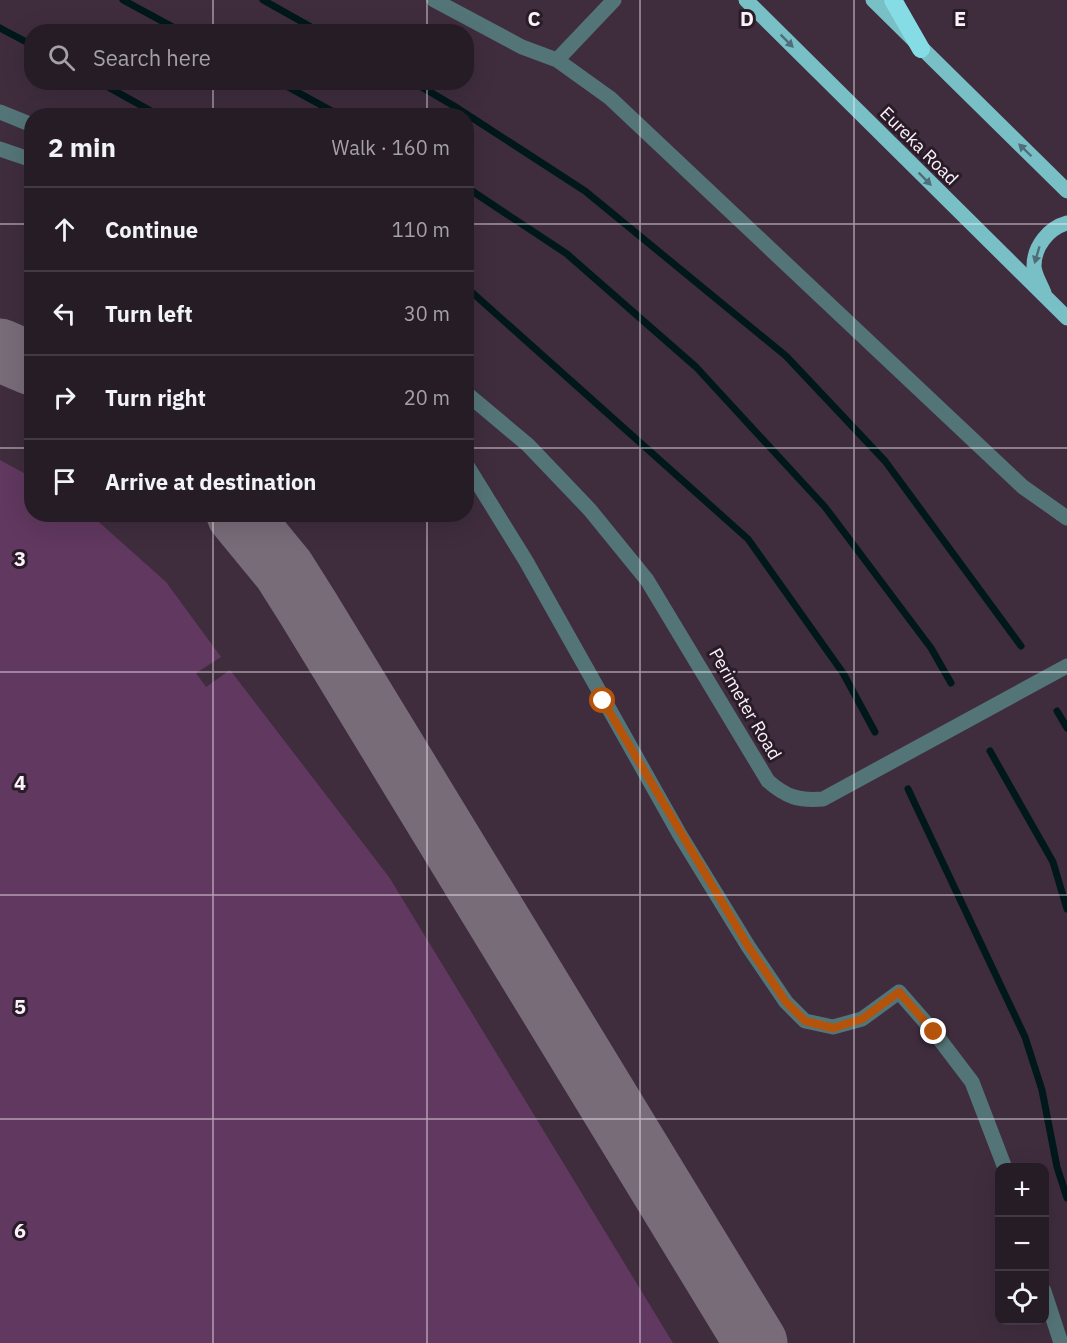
<!DOCTYPE html>
<meta charset="utf-8">
<style>
:root{--surface:#261c26;--page:#2e252e;--text:#f1f3f6;--muted:#a4a1a7;--line:#423a43}
body{margin:0;font-family:"IBM Plex Sans",sans-serif;background:var(--page);color:var(--text)}
.controls{position:absolute;right:18px;bottom:18px;display:grid;overflow:hidden;border-radius:12px;box-shadow:0 6px 24px #0002}
.controls button{width:54px;height:54px;display:grid;place-items:center;padding:0;border:0;border-bottom:2px solid var(--line);background:var(--surface);color:var(--text);font:30px sans-serif}
.stop{position:absolute;width:18px;height:18px;margin:-14px;border:4px solid #b45309;border-radius:50%;background:#fff}
.stop.end{background:#b45309;border-color:#fff;box-shadow:0 2px 6px #0008}
.list{margin:0;padding:0;list-style:none}
h2{display:flex;justify-content:space-between;align-items:center;height:78px;margin:0;padding:0 24px;font-size:26px}
h2 small{font-size:20px;font-weight:400;color:var(--muted)}
.list li{display:grid;grid-template-columns:39px 1fr auto;gap:18px;align-items:center;box-sizing:border-box;height:84px;padding:0 24px;border-top:2px solid var(--line)}
.list b{display:block;font-size:22px;white-space:nowrap}
.list em{font-size:20px;font-style:normal;color:var(--muted)}
.icon{flex:none;width:33px;height:33px;fill:none;stroke:currentColor;stroke-width:2;stroke-linecap:round;stroke-linejoin:round}
.map{position:relative;flex:none;width:1067px;height:1343px;overflow:hidden}
.search{position:absolute;background:var(--surface);box-shadow:0 6px 24px #0002;left:24px;top:24px;width:450px;height:66px;display:flex;align-items:center;gap:15px;box-sizing:border-box;padding:0 21px;border-radius:24px;color:var(--muted);font-size:22px}
.panel{position:absolute;background:var(--surface);box-shadow:0 6px 24px #0002;left:24px;top:108px;width:450px;height:414px;border-radius:24px}
.map>svg:first-child{display:block}
.built{fill:#3f2d3e;fill-rule:evenodd}
.green{fill:#613860}
.lines{fill:none;stroke-linecap:round;stroke-linejoin:round}
.stream{stroke:#00181b;stroke-width:7}
.taxiway{stroke:#786c78;stroke-width:63}
.minor{stroke:#547578;stroke-width:15}
.major{stroke:#78bfc6;stroke-width:15}
.highway{stroke:#85dce4;stroke-width:18}
.oneway{fill:#506e77}
.route{stroke:#b45309;stroke-width:8}
.grid{fill:none;stroke:#faf1f9;stroke-width:1.5;stroke-opacity:0.55}
.labels{text-anchor:middle;stroke-width:6;stroke-linejoin:round;paint-order:stroke}
.street-label{font-size:18px;fill:#faf1f9;stroke:#291c28}
.grid-label{font-size:20px;text-anchor:middle;font-weight:bold;fill:#faf1f9;stroke:#291c28;stroke-width:6;stroke-linejoin:round;paint-order:stroke}
</style>
<div class="map">
<svg width="1067" height="1343" viewBox="0 0 1067 1343">
<rect width="100%" height="100%" fill="#332632"/>
<path class="built" d="M0,0H1067V1343H0ZM32,32H466V82H32ZM32,116H466V514H32ZM1000,1168H1044V1320H1000Z"/>
<path class="green" d="M0,460L31,477L32,514L91,515L166,582L221,657L196,673L206,687L230,670L389,877L673,1343H0Z"/>
<g class="lines">
<path class="stream" d="M123,0L182,32
M263,0L320,32
M0,28L32,45
M99,82L160,116
M279,82L341,116
M413,82L454,106L585,191L786,356L885,461L1021,646
M466,187L567,254L696,367L825,507L931,648L951,683
M466,287L748,539L843,673L875,732
M1057,711L1067,728
M990,751L1053,862L1067,909
M908,789L1025,1037L1042,1090L1057,1167L1067,1198"/>
<path class="taxiway" d="M0,350L32,364
M238,514L284,570L308,608L756,1343"/>
<path class="minor" d="M434,0L522,47L557,60L610,98L1023,487L1067,518
M557,60L614,0
M0,112L32,125
M0,149L32,160
M466,393L528,445L590,510L647,580L768,781C786,797 799,801 823,799L1067,666
M466,464L526,561L680,835L748,946L786,1002L805,1021L833,1027L862,1019L899,992L934,1032L972,1082L1005,1168
M1044,1291L1061,1343"/>
<path class="major" d="M746,0L1067,318
M873,0L1067,191
M1044,293C1041,285 1034,274 1034,266C1034,246 1049,228 1067,223"/>
<path class="highway" d="M893,0L921,49"/>
</g>
<defs><path id="oneway-solid" d="M-6-.8H1V-3.2L6.5 0L1 3.2V.8H-6Z" transform="scale(1.5)"/></defs>
<g class="oneway">
<use href="#oneway-solid" transform="translate(787 41) rotate(45)"/>
<use href="#oneway-solid" transform="translate(1025 150) rotate(-136)"/>
<use href="#oneway-solid" transform="translate(925 179) rotate(45)"/>
<use href="#oneway-solid" transform="translate(1037 255) rotate(106)"/>
</g>
<g class="lines">
<path class="route" d="M603,701L748,946L786,1002L805,1021L833,1028L862,1019L899,992L934,1032"/>
</g>
<path class="grid" d="M213,0V32M427,0V32M640,0V1343M854,0V1343M213,82V116M427,82V116M0,224H32M466,224H1067M0,448H32M466,448H1067M213,514V1343M427,514V1343M0,672H1067M0,895H1067M0,1119H1067"/>
<g class="labels">
<g class="street-label">
<text transform="translate(919 146) rotate(45)" y="6">Eureka Road</text>
<text transform="translate(745 704) rotate(60)" y="6">Perimeter Road</text>
</g>
</g>
<g class="grid-label">
<text x="534" y="26">C</text>
<text x="747" y="26">D</text>
<text x="960" y="26">E</text>
<text x="20" y="566">3</text>
<text x="20" y="790">4</text>
<text x="20" y="1014">5</text>
<text x="20" y="1238">6</text>
</g>
</svg>
<div class="controls">
<button>+</button>
<button>−</button>
<button><svg class="icon" aria-label="locate" viewBox="0 0 24 24"><circle cx="12" cy="12" r="6"/><path d="M12 2v4M12 18v4M2 12h4M18 12h4"/></svg></button>
</div>
<div class="stop" style="left:603px;top:701px"></div>
<div class="stop end" style="left:934px;top:1032px"></div>
<div class="search"><svg class="icon" aria-label="search" viewBox="0 0 24 24"><circle cx="10" cy="10" r="6"/><path d="M15 15l6 6"/></svg>Search here</div>
<section class="panel">
<h2>2 min<small>Walk · 160 m</small></h2>
<ul class="list">
<li><svg class="icon" aria-label="ahead" viewBox="0 0 24 24"><path d="M12 20V5M6 11l6-6 6 6"/></svg><div><b>Continue</b></div><em>110 m</em></li>
<li><svg class="icon" aria-label="left" viewBox="0 0 24 24"><path d="M17 20v-9H6M10 6l-5 5 5 5"/></svg><div><b>Turn left</b></div><em>30 m</em></li>
<li><svg class="icon" aria-label="right" viewBox="0 0 24 24"><path d="M7 20v-9h11M14 6l5 5-5 5"/></svg><div><b>Turn right</b></div><em>20 m</em></li>
<li><svg class="icon" aria-label="arrive" viewBox="0 0 24 24"><path d="M6 21V4h12l-3 4 3 4H6"/></svg><div><b>Arrive at destination</b></div></li>
</ul>
</section>
</div>
